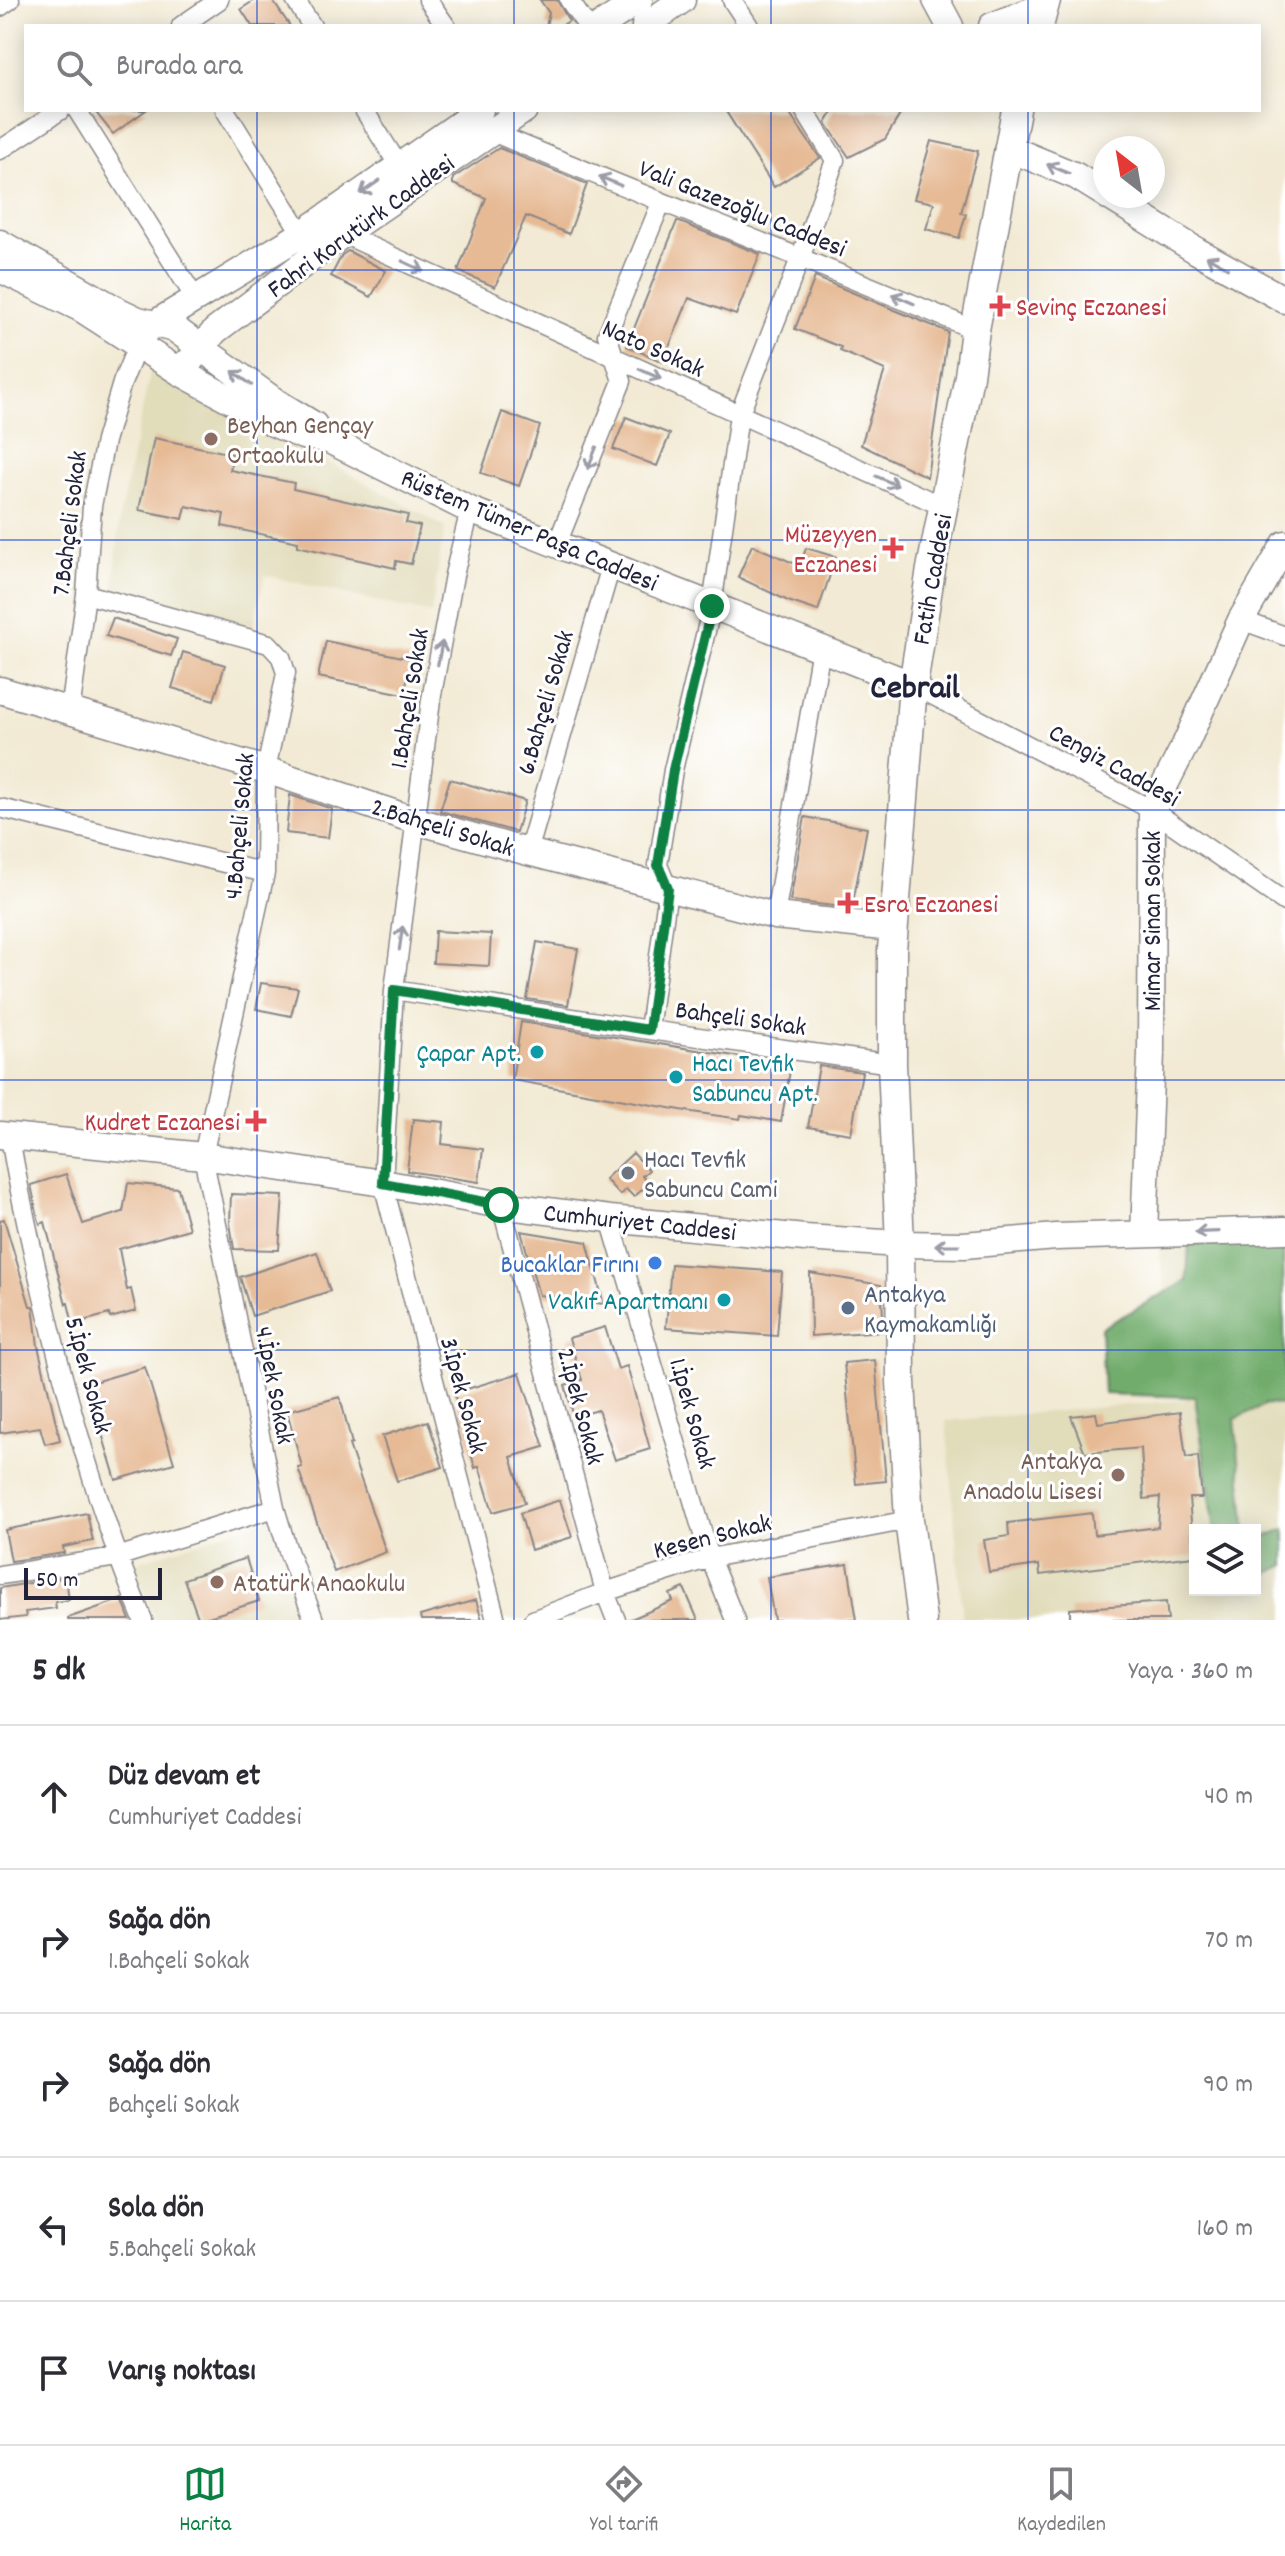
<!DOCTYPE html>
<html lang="tr">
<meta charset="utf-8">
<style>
:root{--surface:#fff;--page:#f2f2f3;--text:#2b2b33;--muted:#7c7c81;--line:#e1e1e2;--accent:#0b8043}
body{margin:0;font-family:Dekko,sans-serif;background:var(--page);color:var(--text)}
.controls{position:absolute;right:24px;bottom:24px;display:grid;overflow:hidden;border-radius:0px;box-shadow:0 4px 20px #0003}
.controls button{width:72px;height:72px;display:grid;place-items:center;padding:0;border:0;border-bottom:2px solid var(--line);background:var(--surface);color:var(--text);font:40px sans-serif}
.compass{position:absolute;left:1093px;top:136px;width:72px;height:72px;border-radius:50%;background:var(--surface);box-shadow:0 4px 20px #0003;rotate:329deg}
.scale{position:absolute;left:24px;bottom:20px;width:138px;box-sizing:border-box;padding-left:8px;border:4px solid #22223b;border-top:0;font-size:22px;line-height:28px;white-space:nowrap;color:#22223b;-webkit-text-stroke:6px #fff;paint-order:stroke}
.stop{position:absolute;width:24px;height:24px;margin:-18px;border:6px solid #0b8043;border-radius:50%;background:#fff}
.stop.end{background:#0b8043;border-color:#fff;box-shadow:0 2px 8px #0008}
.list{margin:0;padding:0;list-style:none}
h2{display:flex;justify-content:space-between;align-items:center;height:104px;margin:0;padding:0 32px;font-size:34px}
h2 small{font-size:26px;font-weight:400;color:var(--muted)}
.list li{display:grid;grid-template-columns:52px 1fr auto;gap:24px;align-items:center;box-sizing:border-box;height:144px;padding:0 32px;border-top:2px solid var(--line)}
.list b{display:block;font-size:30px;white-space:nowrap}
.list p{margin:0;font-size:26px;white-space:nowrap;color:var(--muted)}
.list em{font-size:26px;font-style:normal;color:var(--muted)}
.icon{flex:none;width:44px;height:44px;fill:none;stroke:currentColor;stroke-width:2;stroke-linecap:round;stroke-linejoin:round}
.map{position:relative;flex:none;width:1285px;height:1620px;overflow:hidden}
.search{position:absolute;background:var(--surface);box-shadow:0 4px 20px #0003;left:24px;right:24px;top:24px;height:88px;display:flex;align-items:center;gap:20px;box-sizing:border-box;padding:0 28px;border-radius:0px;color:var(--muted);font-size:30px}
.sheet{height:824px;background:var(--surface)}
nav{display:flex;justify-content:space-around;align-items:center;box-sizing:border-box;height:112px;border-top:2px solid var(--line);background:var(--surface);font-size:22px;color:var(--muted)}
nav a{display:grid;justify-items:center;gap:4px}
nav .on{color:var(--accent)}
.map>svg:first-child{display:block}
.built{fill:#e1dcba;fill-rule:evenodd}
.forest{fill:#71ac6c;stroke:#4a6754;stroke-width:2}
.building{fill:#e6ba94}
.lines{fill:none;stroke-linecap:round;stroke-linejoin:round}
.street-casing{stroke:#8a8688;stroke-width:21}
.secondary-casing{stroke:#8a8688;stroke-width:29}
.primary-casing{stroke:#8a8688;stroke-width:31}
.street{stroke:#fff;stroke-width:18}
.secondary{stroke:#fff;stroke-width:26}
.primary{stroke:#fff;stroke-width:28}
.oneway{stroke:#9c9ca7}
.route{stroke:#0b8043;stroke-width:10}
.grid{fill:none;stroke:#1d4ed8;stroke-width:2;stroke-opacity:0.55}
.health-dot{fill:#e0444e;stroke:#fff;stroke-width:3}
.education-dot{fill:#8d6e63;stroke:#fff;stroke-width:3}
.culture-dot{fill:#0f9aa8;stroke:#fff;stroke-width:3}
.worship-dot{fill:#6b7280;stroke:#fff;stroke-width:3}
.shop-dot{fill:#3f7fe0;stroke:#fff;stroke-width:3}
.service-dot{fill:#5c6f8a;stroke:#fff;stroke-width:3}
.labels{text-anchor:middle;stroke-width:6;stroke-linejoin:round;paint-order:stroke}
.street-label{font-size:26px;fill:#22223b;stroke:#fff}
.health-label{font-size:26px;fill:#be3a42;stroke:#fff;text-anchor:start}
.education-label{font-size:26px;fill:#785e54;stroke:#fff;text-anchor:start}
.culture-label{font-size:26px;fill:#0d838f;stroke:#fff;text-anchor:end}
.worship-label{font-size:26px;fill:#5b616d;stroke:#fff;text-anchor:start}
.shop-label{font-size:26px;fill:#366cbe;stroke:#fff;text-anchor:end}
.service-label{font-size:26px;fill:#4e5e75;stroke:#fff;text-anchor:start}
.district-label{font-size:34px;font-weight:bold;fill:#22223b;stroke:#fff}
</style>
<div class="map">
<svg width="1285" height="1620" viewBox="0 0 1285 1620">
<rect width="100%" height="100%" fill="#fff"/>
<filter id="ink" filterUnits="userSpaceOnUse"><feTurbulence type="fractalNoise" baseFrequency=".0125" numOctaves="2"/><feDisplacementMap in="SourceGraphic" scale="16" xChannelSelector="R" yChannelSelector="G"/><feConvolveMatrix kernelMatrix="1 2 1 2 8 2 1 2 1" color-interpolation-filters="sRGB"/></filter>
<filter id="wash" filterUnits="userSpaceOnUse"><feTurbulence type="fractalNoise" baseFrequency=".006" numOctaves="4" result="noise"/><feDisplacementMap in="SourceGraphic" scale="32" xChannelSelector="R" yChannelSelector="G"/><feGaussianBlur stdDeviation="1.8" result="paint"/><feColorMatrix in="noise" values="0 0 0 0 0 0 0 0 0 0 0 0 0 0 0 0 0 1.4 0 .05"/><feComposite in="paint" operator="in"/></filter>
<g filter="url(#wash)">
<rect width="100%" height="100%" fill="#f2ead4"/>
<path class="built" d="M152,365L445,527L431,614L265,575L253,627L114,590L120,513Z
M1285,1243V1620H963L946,1421L1185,1400L1158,1247ZM1195,1530H1255V1590H1195Z
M269,1518L310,1620H155L134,1563Z"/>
<path class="forest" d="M1283,1242L1285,1405L1266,1404L1235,1419L1246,1530H1215L1195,1397L1104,1394L1101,1328L1187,1281L1189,1244Z
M1285,1529V1565L1260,1577L1255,1574V1541Z"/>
<g id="blocks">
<path class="building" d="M255,0H272L290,26H252L241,9Z
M540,0H557L569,21L561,26H546L549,13Z
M94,110H146L113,134Z
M725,110H787L820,158L774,187Z
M834,110H903L885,139L849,157L826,123Z
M931,141L978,151L961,213L966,214L959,238L926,229L934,203L914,199Z
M499,148L587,184L569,234L526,216L495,287L458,271L486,198L453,184V178Z
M677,221L760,254L736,315L689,298L663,362L627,346Z
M348,251L386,271L371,297L331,276L342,255Z
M815,277L948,332L927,477L861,445L885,370L840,351L841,347L795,329Z
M502,412L540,426L519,486L481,473Z
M626,417L670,434L657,466L613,449Z
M154,438L233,454L230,470L294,483L293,489L408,515L406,523L420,526L411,564L396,561L395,568L297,546L298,542L222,526L224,514L186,506L183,519L139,510Z
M752,545L800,566L806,548L836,557L818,611L788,601L738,577Z
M113,618L177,639L171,656L106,636Z
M326,641L412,659L404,694L318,677Z
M183,652L225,665L214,700L172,688Z
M450,779L525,801L516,832L440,811Z
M290,795L332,809L328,838L286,833Z
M805,817L867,828L852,908L790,901Z
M435,931L491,934L489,966L433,963Z
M537,942L578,949L568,1005L527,999Z
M261,983L298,988L291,1016L256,1009Z
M521,1022L791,1065L781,1122L741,1115L740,1119L692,1112L512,1080Z
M819,1066L862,1072L851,1134L808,1127Z
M413,1119L444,1122L442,1144L483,1149L479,1182L407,1171Z
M633,1153L649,1170L642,1176L648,1184L634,1197L626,1189L620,1195L605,1179Z
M66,1174L83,1224L123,1212L128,1183L178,1188L189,1229L119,1249L127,1290L131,1289L136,1311L110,1318L109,1314L73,1324L68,1303L66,1304L45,1222L40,1224L38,1218L31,1185Z
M231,1194L283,1196L279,1250L234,1249L230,1223Z
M4,1219L30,1306H33L38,1346L60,1440L45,1444L40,1427L0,1433V1220Z
M521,1231L587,1242L604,1304L539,1295Z
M317,1252L330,1291L252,1316L240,1277Z
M671,1264L782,1272L777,1336L666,1328Z
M810,1273L881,1285L884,1331L811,1336Z
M605,1327L618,1369L627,1366L650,1449L615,1460L598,1410L574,1417L565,1385L582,1380L569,1338Z
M875,1360L886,1481L856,1484L844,1363Z
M145,1367L174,1463L116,1480L87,1384Z
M520,1373L544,1447L511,1457L525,1503L493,1512L479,1466L475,1468L454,1393Z
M340,1397L352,1444L349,1445L386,1552L334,1572L298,1468L302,1467L287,1411Z
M1180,1412L1186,1458L1198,1456L1202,1498H1189L1194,1556L1040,1575L1039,1565L989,1572L984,1540L1009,1536L1008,1523L1092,1513L1094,1535L1158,1527L1160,1497L1144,1499L1141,1448L1085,1453L1071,1416L1096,1413L1098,1423Z
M428,1421L443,1467L397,1481L382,1436Z
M560,1500L572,1537L531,1550L520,1513Z
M87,1513L93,1541L63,1547L64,1553L11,1561L5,1530Z
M246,1558L259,1601L199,1620L184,1579Z
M848,1564L857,1620H774L767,1577Z
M66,1577L69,1600L55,1602L56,1608L25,1612L26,1617L0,1620V1588Z
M684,1588L698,1620H629L673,1601L670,1594Z
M122,1599L130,1620H68V1618Z
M476,1600L482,1620H421L420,1616Z
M1166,1602L1168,1620H1070V1609Z"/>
</g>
</g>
<g filter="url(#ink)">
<use href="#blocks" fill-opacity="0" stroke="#8a8688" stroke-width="2"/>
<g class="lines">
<g class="street-casing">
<path id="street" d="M295,0L312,26
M428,0L446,26
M569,0L587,26
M732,0L749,26
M0,7L10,0
M181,26L219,0
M77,110L195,298
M225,110L302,234
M364,110L399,166
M492,132C652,199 814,262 975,330
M0,150L61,110
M343,234L944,507
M470,510L454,575L431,700L394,990L383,1183L496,1620
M557,544L622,381L607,335L661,203
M86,594L269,644L281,657L286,673L266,770L265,873L203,1156L275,1508L288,1551L314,1620
M1241,620L1285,636
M913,685L1152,810L1285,902
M70,712L86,594L92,506L105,441L122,383L137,346
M0,808L265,873
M528,852L611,566
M775,916L821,648
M394,990L649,1030L892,1064
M649,1030L668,889L658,865L673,770L712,606L739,415L801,256L835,160L804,110
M10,1136C18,1189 30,1240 42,1292C68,1404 99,1514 143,1620
M501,1205L605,1592L616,1620
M610,1219L710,1558L735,1620
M0,1575L117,1557L275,1508
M533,1620L605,1592L710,1558L909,1520"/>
</g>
<g class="secondary-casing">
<path id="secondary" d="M936,0L950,26
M600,26L639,0
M645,26L682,0
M992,26L1044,6
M1008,148L1076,176L1105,194
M1108,196L1197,251L1285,300
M0,243L117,310L138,320L175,329L276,402L314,425
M0,269L82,309L180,372L275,424L303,436L327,439L470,510L913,685
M137,346L144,332L156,323L302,234L480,110
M175,369L189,362L215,331L343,234L524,110
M0,690L266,770L417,821L528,852L775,916L893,928
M0,1135L203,1156L383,1183L501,1205L610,1219L805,1238L900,1244L964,1245L1056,1237L1285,1230
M1144,1234L1151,1053L1152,810L1185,745L1241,620L1285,544"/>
</g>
<g class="primary-casing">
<path id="primary" d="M1039,26L1046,0
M922,1620L909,1520L901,1382L900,1244L892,1064V950L913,685L931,569L969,376L975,330L1016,110"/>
</g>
<use href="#street" class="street"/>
<use href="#secondary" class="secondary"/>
<use href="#primary" class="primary"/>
</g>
<defs><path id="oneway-shaft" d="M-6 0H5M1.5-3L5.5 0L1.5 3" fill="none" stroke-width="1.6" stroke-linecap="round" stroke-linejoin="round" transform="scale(2)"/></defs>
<g class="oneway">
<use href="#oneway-shaft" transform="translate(1058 169) rotate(-157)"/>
<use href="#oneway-shaft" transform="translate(610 181) rotate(-157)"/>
<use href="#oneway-shaft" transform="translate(370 187) rotate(145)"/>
<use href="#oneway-shaft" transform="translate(1217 262) rotate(-151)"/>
<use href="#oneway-shaft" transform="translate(413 266) rotate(25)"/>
<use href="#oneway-shaft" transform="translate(903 299) rotate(-157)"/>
<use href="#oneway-shaft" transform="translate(650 374) rotate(24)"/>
<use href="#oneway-shaft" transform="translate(242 378) rotate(-144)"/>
<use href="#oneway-shaft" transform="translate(592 458) rotate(112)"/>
<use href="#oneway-shaft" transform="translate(887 481) rotate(24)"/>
<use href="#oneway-shaft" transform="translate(440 653) rotate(-79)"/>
<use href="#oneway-shaft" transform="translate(401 938) rotate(-82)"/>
<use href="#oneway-shaft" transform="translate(1207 1232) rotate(178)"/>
<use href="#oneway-shaft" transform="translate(947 1245) rotate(-180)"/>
</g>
</g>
<g class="lines" filter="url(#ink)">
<path class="route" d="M501,1205L383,1183L394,990L649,1030L668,889L658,865L673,770L712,606"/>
</g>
<path class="grid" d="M257,0V26M514,0V26M771,0V26M1028,0V26M257,110V1620M514,110V1620M771,110V1620M1028,110V1620M0,270H1285M0,540H1285M0,810H1285M0,1080H1285M0,1350H1285"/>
<g class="health-dot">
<path d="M996 294h8v8h8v8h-8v8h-8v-8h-8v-8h8z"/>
<path d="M889 536h8v8h8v8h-8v8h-8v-8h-8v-8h8z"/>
<path d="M844 891h8v8h8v8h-8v8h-8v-8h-8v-8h8z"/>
<path d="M252 1109h8v8h8v8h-8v8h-8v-8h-8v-8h8z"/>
</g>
<g class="education-dot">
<circle cx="211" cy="439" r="8"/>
<circle cx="1118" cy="1475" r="8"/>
<circle cx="217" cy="1582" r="8"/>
</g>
<g class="culture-dot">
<circle cx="537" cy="1052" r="8"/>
<circle cx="676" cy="1077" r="8"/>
<circle cx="724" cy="1300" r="8"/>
</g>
<circle class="worship-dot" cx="628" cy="1173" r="8"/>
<circle class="shop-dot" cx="655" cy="1263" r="8"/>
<circle class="service-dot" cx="848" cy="1308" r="8"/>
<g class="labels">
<g class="street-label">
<text transform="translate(743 207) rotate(22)" y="9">Vali Gazezoğlu Caddesi</text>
<text transform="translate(360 225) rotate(-36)" y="9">Fahri Korutürk Caddesi</text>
<text transform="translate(654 347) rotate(24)" y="9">Nato Sokak</text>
<text transform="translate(68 523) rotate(-83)" y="9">7.Bahçeli Sokak</text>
<text transform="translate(530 529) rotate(23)" y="9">Rüstem Tümer Paşa Caddesi</text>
<text transform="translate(931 579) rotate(-80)" y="9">Fatih Caddesi</text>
<text transform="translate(408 698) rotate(-81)" y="9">1.Bahçeli Sokak</text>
<text transform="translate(544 702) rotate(-74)" y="9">6.Bahçeli Sokak</text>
<text transform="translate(1115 764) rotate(29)" y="9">Cengiz Caddesi</text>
<text transform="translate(238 826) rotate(-85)" y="9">4.Bahçeli Sokak</text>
<text transform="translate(443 826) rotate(17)" y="9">2.Bahçeli Sokak</text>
<text transform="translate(1151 921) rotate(-90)" y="9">Mimar Sinan Sokak</text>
<text transform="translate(741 1017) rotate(8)" y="9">Bahçeli Sokak</text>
<text transform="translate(640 1221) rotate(6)" y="9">Cumhuriyet Caddesi</text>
<text transform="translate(90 1375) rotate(75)" y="9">5.İpek Sokak</text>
<text transform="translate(276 1385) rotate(79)" y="9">4.İpek Sokak</text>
<text transform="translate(465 1395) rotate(75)" y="9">3.İpek Sokak</text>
<text transform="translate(582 1406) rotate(75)" y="9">2.İpek Sokak</text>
<text transform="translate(694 1413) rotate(74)" y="9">1.İpek Sokak</text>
<text transform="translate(712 1535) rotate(-14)" y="9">Kesen Sokak</text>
</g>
<g class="health-label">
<text x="1016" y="315">Sevinç Eczanesi</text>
<text x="877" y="542" text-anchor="end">Müzeyyen<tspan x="877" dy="30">Eczanesi</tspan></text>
<text x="864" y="912">Esra Eczanesi</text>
<text x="240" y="1130" text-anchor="end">Kudret Eczanesi</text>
</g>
<g class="education-label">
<text x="227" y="433">Beyhan Gençay<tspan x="227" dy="30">Ortaokulu</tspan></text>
<text x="1102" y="1469" text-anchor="end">Antakya<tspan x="1102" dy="30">Anadolu Lisesi</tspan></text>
<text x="233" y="1591">Atatürk Anaokulu</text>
</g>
<g class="culture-label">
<text x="521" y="1061">Çapar Apt.</text>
<text x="692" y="1071" text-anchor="start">Hacı Tevfik<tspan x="692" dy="30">Sabuncu Apt.</tspan></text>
<text x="708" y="1309">Vakıf Apartmanı</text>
</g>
<g class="worship-label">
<text x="644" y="1167">Hacı Tevfik<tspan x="644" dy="30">Sabuncu Cami</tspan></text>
</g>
<g class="shop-label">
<text x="639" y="1272">Bucaklar Fırını</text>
</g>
<g class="service-label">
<text x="864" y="1302">Antakya<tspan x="864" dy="30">Kaymakamlığı</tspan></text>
</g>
<g class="district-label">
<text x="915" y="697">Cebrail</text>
</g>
</g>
</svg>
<div class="controls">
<button><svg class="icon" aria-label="layers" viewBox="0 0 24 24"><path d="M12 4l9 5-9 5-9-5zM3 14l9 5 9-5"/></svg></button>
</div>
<svg class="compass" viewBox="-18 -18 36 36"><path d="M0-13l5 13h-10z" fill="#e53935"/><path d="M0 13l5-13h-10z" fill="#7c7c81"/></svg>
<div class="scale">50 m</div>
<div class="stop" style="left:501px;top:1205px"></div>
<div class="stop end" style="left:712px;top:606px"></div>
<div class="search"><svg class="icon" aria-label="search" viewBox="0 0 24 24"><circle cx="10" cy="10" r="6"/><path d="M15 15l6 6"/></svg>Burada ara</div>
</div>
<section class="sheet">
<h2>5 dk<small>Yaya · 360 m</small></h2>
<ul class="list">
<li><svg class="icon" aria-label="ahead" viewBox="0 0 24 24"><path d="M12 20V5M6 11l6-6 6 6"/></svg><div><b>Düz devam et</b><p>Cumhuriyet Caddesi</p></div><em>40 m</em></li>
<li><svg class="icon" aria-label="right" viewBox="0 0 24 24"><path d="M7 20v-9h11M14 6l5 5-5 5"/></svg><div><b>Sağa dön</b><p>1.Bahçeli Sokak</p></div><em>70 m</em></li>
<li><svg class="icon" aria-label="right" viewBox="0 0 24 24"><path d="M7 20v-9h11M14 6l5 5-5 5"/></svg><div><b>Sağa dön</b><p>Bahçeli Sokak</p></div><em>90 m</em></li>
<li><svg class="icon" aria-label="left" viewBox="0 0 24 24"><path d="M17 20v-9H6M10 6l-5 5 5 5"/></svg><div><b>Sola dön</b><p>5.Bahçeli Sokak</p></div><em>160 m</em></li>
<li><svg class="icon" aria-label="arrive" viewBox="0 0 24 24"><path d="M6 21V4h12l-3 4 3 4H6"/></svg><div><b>Varış noktası</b></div></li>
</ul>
</section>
<nav>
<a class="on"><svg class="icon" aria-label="map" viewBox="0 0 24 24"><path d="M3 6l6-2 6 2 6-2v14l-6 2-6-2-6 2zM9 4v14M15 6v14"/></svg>Harita</a>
<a><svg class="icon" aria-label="directions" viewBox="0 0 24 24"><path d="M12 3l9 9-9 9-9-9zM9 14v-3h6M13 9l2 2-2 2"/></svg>Yol tarifi</a>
<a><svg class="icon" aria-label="saved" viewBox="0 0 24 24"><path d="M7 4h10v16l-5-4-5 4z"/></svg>Kaydedilen</a>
</nav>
